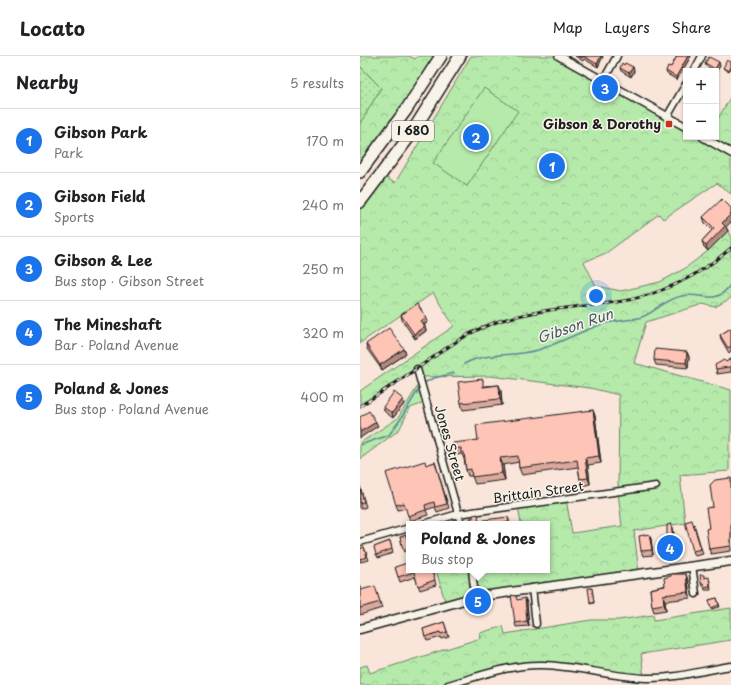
<!DOCTYPE html>
<meta charset="utf-8">
<style>
:root{--surface:#fff;--page:#f6f6f6;--text:#202124;--muted:#757577;--line:#e0e0e0;--accent:#1a73e8}
body{margin:0;font-family:"Playpen Sans",sans-serif;background:var(--page);color:var(--text)}
.controls{position:absolute;right:12px;top:12px;display:grid;overflow:hidden;border-radius:0px;box-shadow:0 1px 3px #0004}
.controls button{width:36px;height:36px;display:grid;place-items:center;padding:0;border:0;border-bottom:1px solid var(--line);background:var(--surface);color:var(--text);font:20px sans-serif}
.you{position:absolute;left:236px;top:240px;width:14px;height:14px;margin:-10px;border:3px solid #fff;border-radius:50%;background:#1a73e8;box-shadow:0 0 0 6px #1a73e833}
.badge{display:grid;place-items:center;width:26px;height:26px;border-radius:50%;background:var(--accent);color:#fff;font-size:13px;font-weight:700}
.pin{position:absolute;translate:-50% -50%;border:2px solid #fff;box-shadow:0 1px 4px #0006}
.popup{position:absolute;left:46px;top:465px;width:144px;height:52px;box-sizing:border-box;display:grid;place-content:center;border-radius:0px;background:var(--surface);filter:drop-shadow(0 1px 3px #0005);font-size:13px;white-space:nowrap;color:var(--muted)}
.popup b{font-size:15px;color:var(--text)}
.popup::after{content:'';position:absolute;left:50%;top:100%;margin-left:-8px;border:8px solid transparent;border-top-color:var(--surface)}
.list{margin:0;padding:0;list-style:none}
h2{display:flex;justify-content:space-between;align-items:center;height:52px;margin:0;padding:0 16px;font-size:17px}
h2 small{font-size:13px;font-weight:400;color:var(--muted)}
.list li{display:grid;grid-template-columns:26px 1fr auto;gap:12px;align-items:center;box-sizing:border-box;height:64px;padding:0 16px;border-top:1px solid var(--line)}
.list b{display:block;font-size:15px;white-space:nowrap}
.list p{margin:0;font-size:13px;white-space:nowrap;color:var(--muted)}
.list em{font-size:13px;font-style:normal;color:var(--muted)}
.map{position:relative;flex:none;width:371px;height:629px;overflow:hidden}
header{display:flex;align-items:center;gap:24px;box-sizing:border-box;height:56px;padding:0 20px;background:var(--surface);border-bottom:1px solid var(--line)}
header strong{font-size:19px}
nav{display:flex;gap:22px;margin-inline-start:auto;font-size:14px}
main{display:flex}
aside{flex:1;background:var(--surface)}
.map>svg:first-child{display:block}
.grass{fill:url(#grass-dots);stroke:#698364}
.forest{fill:url(#forest-crowns);stroke:#698364}
.pitch{fill:#b6eaab;stroke:#698364}
.lines{fill:none;stroke-linecap:round;stroke-linejoin:round}
.stream{stroke:#5a8694;stroke-width:1.5}
.minor-casing{stroke:#1c1c1c;stroke-width:9}
.tertiary-casing{stroke:#1c1c1c;stroke-width:10}
.secondary-casing{stroke:#1c1c1c;stroke-width:11}
.motorway-casing{stroke:#1c1c1c;stroke-width:14}
.minor{stroke:#f7f3e8;stroke-width:6}
.tertiary{stroke:#f7f3e8;stroke-width:7}
.secondary{stroke:#f7f3e8;stroke-width:8}
.motorway{stroke:#f7f3e8;stroke-width:11}
.rail-casing{stroke:#1c1c1c;stroke-width:3}
.rail{stroke:#f7f3e8;stroke-width:1.5;stroke-dasharray:4.5;stroke-linecap:butt}
.wall{fill:#daa99d;stroke:#1c1c1c}
.shaded-wall{fill:#b2897f;stroke:#1c1c1c}
.building{fill:#fec4b6;stroke:#1c1c1c}
.poi-dot{fill:#c8321e;stroke:#f7f3e8;stroke-width:1.5}
.labels{text-anchor:middle;stroke-width:3;stroke-linejoin:round;paint-order:stroke}
.shield{fill:#f7f3e8;stroke:#5e5c59;stroke-width:1}
.shield-label{font-size:12px;font-weight:bold;fill:#1c1c1c}
.poi-label{font-size:13px;font-weight:bold;fill:#1c1c1c;stroke:#f7f3e8;text-anchor:end}
.street-label{font-size:13px;fill:#1c1c1c;stroke:#f7f3e8}
.water-label{font-size:14px;font-style:italic;fill:#405a62;stroke:#f7f3e8}
</style>
<header>
<strong>Locato</strong>
<nav><a>Map</a><a>Layers</a><a>Share</a></nav>
</header>
<main>
<aside>
<h2>Nearby<small>5 results</small></h2>
<ul class="list">
<li><span class="badge">1</span><div><b>Gibson Park</b><p>Park</p></div><em>170 m</em></li>
<li><span class="badge">2</span><div><b>Gibson Field</b><p>Sports</p></div><em>240 m</em></li>
<li><span class="badge">3</span><div><b>Gibson &amp; Lee</b><p>Bus stop · Gibson Street</p></div><em>250 m</em></li>
<li><span class="badge">4</span><div><b>The Mineshaft</b><p>Bar · Poland Avenue</p></div><em>320 m</em></li>
<li><span class="badge">5</span><div><b>Poland &amp; Jones</b><p>Bus stop · Poland Avenue</p></div><em>400 m</em></li>
</ul>
</aside>
<div class="map">
<svg width="371" height="629" viewBox="0 0 371 629">
<defs>
<pattern id="grass-dots" width="8" height="8" patternUnits="userSpaceOnUse"><rect width="8" height="8" fill="#b6eaab"/><path d="M2 2h.1M6 6h.1" fill="none" stroke="#9cc893" stroke-width="1.8" stroke-linecap="round"/></pattern>
<pattern id="forest-crowns" width="20" height="18" patternUnits="userSpaceOnUse"><rect width="20" height="18" fill="#b6eaab"/><path d="M2 6a3 3 0 1 1 6 0M12 15a3 3 0 1 1 6 0" fill="none" stroke="#9cc893"/></pattern>
</defs>
<rect width="100%" height="100%" fill="#f9e5d9"/>
<filter id="ink" filterUnits="userSpaceOnUse"><feTurbulence type="fractalNoise" baseFrequency=".025" numOctaves="2"/><feDisplacementMap in="SourceGraphic" scale="8" xChannelSelector="R" yChannelSelector="G"/><feConvolveMatrix kernelMatrix="1 2 1 2 8 2 1 2 1" color-interpolation-filters="sRGB"/></filter>
<g filter="url(#ink)">
<path class="grass" d="M0,10L21,32L0,68Z"/>
<path class="forest" d="M0,0H49L55,3L58,0H80L0,116V68L21,32L0,10Z
M111,0H199L326,71V81H356V66L371,40V138L357,127L303,163L299,158L246,197L224,206L236,230L261,235L300,226L324,213L348,195L368,175L371,179V242L355,251L343,248L286,266L274,307L371,334V385L369,388V415L320,419L325,467L274,475L279,517L86,549L76,514H187V468H161L158,450L206,443L212,477L262,470L258,436L259,339L230,332L130,320L60,321L56,312L0,349V335L94,270L73,237L0,287V147L22,119L35,127Z
M61,325L67,346L50,352L39,374L0,403V387L38,362Z
M371,552V584L281,598L284,621L172,610L88,629H0V611L7,609L10,617L121,582L120,577L143,570L145,578L231,564H258L293,559L294,564Z"/>
<path class="pitch" d="M124,32L158,55L107,130L73,107Z"/>
<g class="lines">
<path class="stream" d="M104,308C126,296 154,301 178,294C200,287 221,275 243,268C256,264 269,265 282,261C296,256 305,243 322,240C343,235 354,252 371,228
M64,327L74,322L94,317
M0,389L29,379L40,364L60,331"/>
<g class="minor-casing">
<path id="minor" d="M334,15L342,0
M243,25L257,0
M307,61L326,28
M57,313L101,468
M64,468L98,458L296,430
M0,486L49,472
M332,510L336,538
M112,514L115,541
M172,532L176,568
M88,629C119,620 151,608 183,609C218,610 252,621 286,622C314,623 344,614 371,610"/>
</g>
<g class="tertiary-casing">
<path id="tertiary" d="M199,0L326,71
M343,81L371,97"/>
</g>
<g class="secondary-casing">
<path id="secondary" d="M0,573L115,541L371,505"/>
</g>
<g class="motorway-casing">
<path id="motorway" d="M0,116L46,54L81,0
M0,146L49,81L100,0"/>
</g>
<use href="#minor" class="minor"/>
<use href="#tertiary" class="tertiary"/>
<use href="#secondary" class="secondary"/>
<use href="#motorway" class="motorway"/>
<g class="rail-casing">
<path id="rail" d="M0,350C19,338 38,326 56,313C80,297 104,278 131,268C171,253 215,252 257,246C299,240 339,220 371,192"/>
</g>
<use href="#rail" class="rail"/>
</g>
<path class="wall" d="M215,0H243L238,11L224,3L223,5Z
M317,0H331L317,24L307,18L306,15L311,11Z
M371,6V13L369,16L364,13L363,12Z
M345,7L360,10L356,16V15H354L346,10Z
M264,9L273,11L274,15L271,21L261,15L260,12Z
M343,161L366,171L368,175L348,195L344,191L342,185L352,174L345,167Z
M41,259L66,261L68,266L64,269L66,275L55,283L42,264Z
M371,272V295L369,297L361,283L360,279Z
M6,288L44,293L46,298L22,314L7,293Z
M327,296L329,301L328,312L296,309L294,304Z
M371,303V316L357,318L356,313Z
M139,329L141,335L142,349L103,354L101,347L125,330Z
M43,343L44,348L33,362L25,356L23,351Z
M233,354L235,360L241,407L228,409L230,428L222,430L220,423L218,411L162,419L159,412V406L143,409L145,424L115,428L112,420H108L106,414L104,403L102,398L96,399L93,393L118,384Z
M75,406L89,452L77,456L75,451L66,454L68,459L50,465L46,452L38,454L36,449L66,409Z
M371,422V495L351,498L349,493V472L353,451Z
M0,430L6,451L0,453Z
M149,463V468H124Z
M311,468L313,472L317,499L306,501L304,497L307,480Z
M334,468L343,498L335,500L333,495Z
M289,478L291,483L293,499L283,500L281,495Z
M40,481L49,489V495L45,496Z
M30,485L33,497L18,502L14,491Z
M4,491L9,504L0,506V493Z
M35,511H49L72,514L76,529L60,534L55,521L40,526Z
M345,522L350,525L351,534H345L344,530H342L341,527Z
M328,524L330,542L305,545L306,554L294,556L292,550L290,533Z
M0,530L1,534L17,537L22,552L0,559Z
M232,533L234,547L230,548V546Z
M165,542L167,547L169,570L156,571L155,567Z
M357,542L360,551L352,553L349,544Z
M84,566L89,581L82,583L81,581L67,585L63,573Z"/>
<path class="shaded-wall" d="M241,0H243L238,11L237,8Z
M328,0H331L317,24L316,21Z
M359,6L360,10L356,16L355,13Z
M273,11L274,15L271,21L269,17Z
M371,158V166L366,171L368,175L348,195L346,190L362,167Z
M66,261L68,266L62,270L61,265Z
M65,270L66,275L55,283L54,278Z
M44,293L46,298L22,314L20,309Z
M327,296L329,301L328,312L326,307Z
M139,329L141,335L142,349L140,343Z
M43,343L44,348L33,362L32,357Z
M233,354L235,360L241,407L239,400Z
M16,366L18,370L0,382V376Z
M140,402L143,409L145,424L142,417Z
M225,402L228,409L230,428L228,422Z
M311,468L313,472L317,499L315,495Z
M289,478L291,483L293,499L292,494Z
M326,518L328,524L330,542L328,536Z
M303,539L305,545L306,554L304,548Z
M165,542L167,547L169,570L167,565Z"/>
<path class="building" d="M218,0H241L237,8L223,0L222,2Z
M317,0H328L316,21L306,15L308,10L311,11Z
M349,1L359,6L355,13L345,7Z
M367,4L371,6V11L369,15L363,12Z
M262,7L264,9L265,7L273,11L269,17L260,12Z
M362,143L371,152V158L362,167L365,170L346,190L342,185L354,172L343,161Z
M57,248L66,261L61,265L65,270L54,278L41,259Z
M29,272L44,293L20,309L6,288Z
M371,272V290L368,292L360,279Z
M295,293L327,296L326,307L294,304Z
M371,303V310L369,311L356,313L355,309L364,304L366,306Z
M123,323V331L139,329L140,343L101,347L98,326Z
M34,336L43,343L32,357L23,351Z
M233,354L239,400L225,402L228,422L220,423L217,404L159,412L158,400L140,402L142,417L112,421L111,413L106,414L104,396L101,397V392L93,393V387L118,384L116,369Z
M9,355L16,366L0,376V361Z
M65,405L66,409L75,406L87,448L75,451L74,446L65,449L66,454L48,460L44,447L36,449L26,417Z
M371,422V490L349,493L346,473L349,472L346,452L353,451L350,429L355,424Z
M0,432L4,446L0,447Z
M118,458L119,467L111,468L110,462H113V459Z
M148,461L149,466L138,468H124V464Z
M332,464L341,493L333,495L325,466Z
M311,468L315,495L304,497L302,481L307,480V469Z
M289,478L292,494L281,495L279,480Z
M46,479L49,491L43,493L40,481Z
M30,485L32,493L16,499L14,491Z
M4,491L7,501L0,503V493Z
M47,507L49,511V514H71L75,524L58,530L54,516L38,521L35,511Z
M311,518H326L328,536L303,539L304,548L292,550L290,533L305,530L304,522L311,520Z
M340,519H344V522L349,521L350,530L344,531L343,527H341Z
M15,530L20,546L0,552V531L1,534Z
M228,532H232L234,546H230Z
M151,539L156,540L157,544L165,542L167,565L155,567Z
M357,542L359,549L351,552L349,544Z
M84,566L87,576L81,578L80,576L65,581L63,573Z"/>
</g>
<rect class="poi-dot" x="305" y="64" width="8" height="8" rx="2"/>
<g class="labels">
<rect class="shield" x="32" y="65" width="42" height="20" rx="3"/>
<g class="shield-label">
<text x="53" y="79">I 680</text>
</g>
<g class="poi-label">
<text x="301" y="73">Gibson &amp; Dorothy</text>
</g>
<g class="street-label">
<text transform="translate(90 387) rotate(74)" y="5">Jones Street</text>
<text transform="translate(178 436) rotate(-8)" y="5">Brittain Street</text>
</g>
<g class="water-label">
<text transform="translate(215 270) rotate(-19)" y="5">Gibson Run</text>
</g>
</g>
</svg>
<div class="controls">
<button>+</button>
<button>−</button>
</div>
<div class="you"></div>
<div class="pin badge" style="left:192px;top:110px">1</div>
<div class="pin badge" style="left:116px;top:81px">2</div>
<div class="pin badge" style="left:245px;top:32px">3</div>
<div class="pin badge" style="left:310px;top:492px">4</div>
<div class="pin badge" style="left:118px;top:545px">5</div>
<div class="popup"><b>Poland &amp; Jones</b>Bus stop</div>
</div>
</main>
